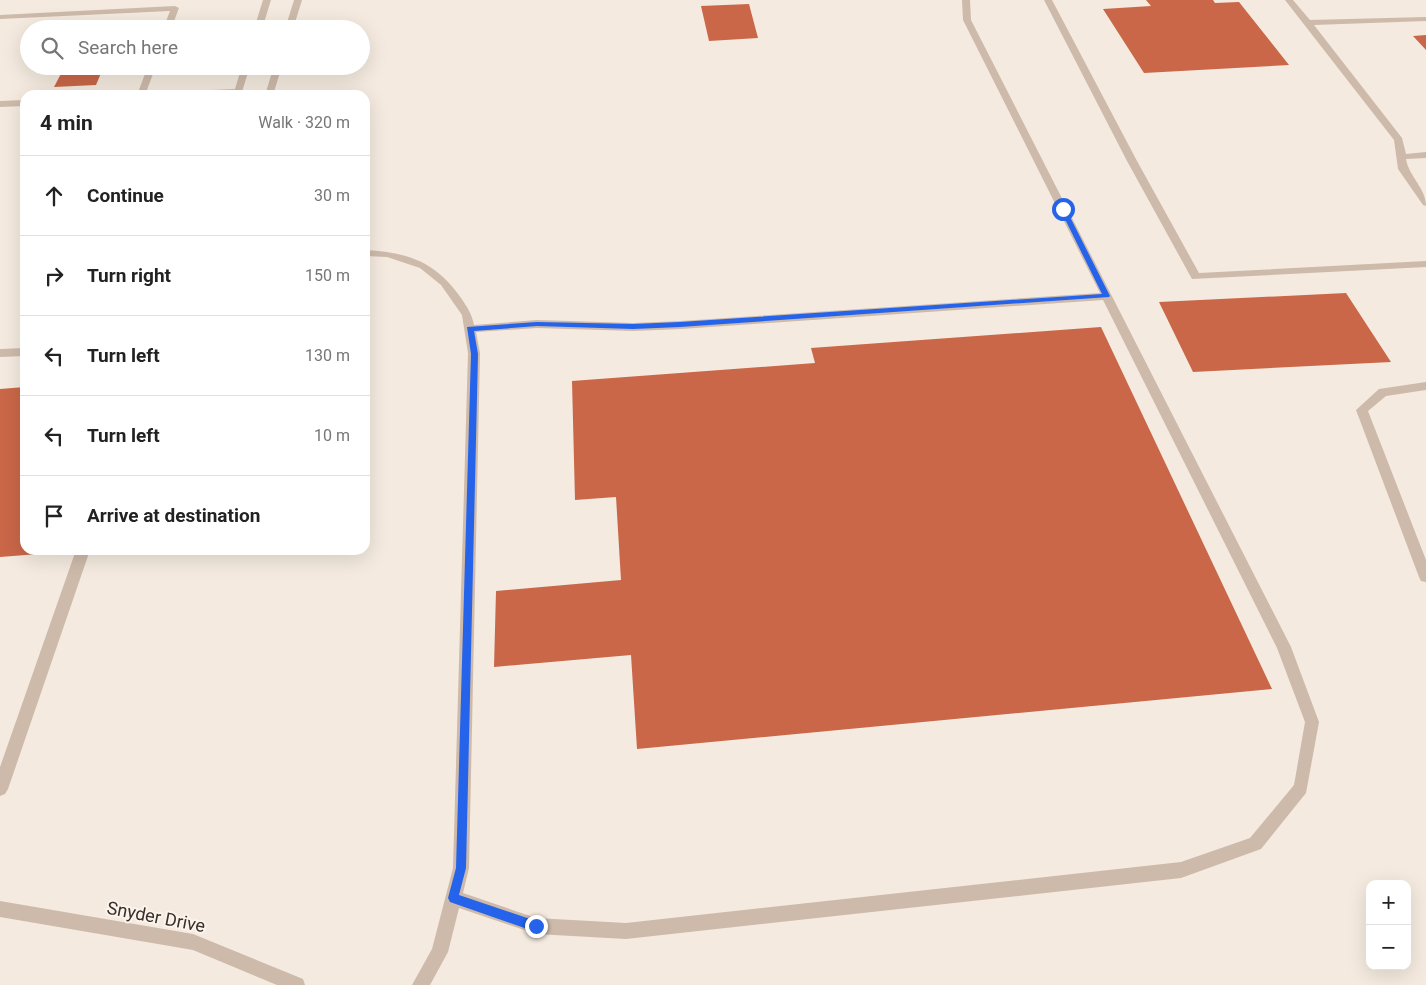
<!DOCTYPE html>
<meta charset="utf-8">
<style>
:root{--surface:#fff;--page:#f2f2f2;--text:#222;--muted:#767676;--line:#e0e0e0}
body{margin:0;font-family:Roboto,sans-serif;background:var(--page);color:var(--text)}
.controls{position:absolute;right:15px;bottom:15px;display:grid;overflow:hidden;border-radius:10px;box-shadow:0 5px 20px #0002}
.controls button{width:45px;height:45px;display:grid;place-items:center;padding:0;border:0;border-bottom:1px solid var(--line);background:var(--surface);color:var(--text);font:25px sans-serif}
.stop{position:absolute;width:15px;height:15px;margin:-11px;border:4px solid #2563eb;border-radius:50%;background:#fff}
.stop.end{background:#2563eb;border-color:#fff;box-shadow:0 1px 5px #0008}
.list{margin:0;padding:0;list-style:none}
h2{display:flex;justify-content:space-between;align-items:center;height:65px;margin:0;padding:0 20px;font-size:21px}
h2 small{font-size:16px;font-weight:400;color:var(--muted)}
.list li{display:grid;grid-template-columns:32px 1fr auto;gap:15px;align-items:center;box-sizing:border-box;height:80px;padding:0 20px;border-top:1px solid var(--line)}
.list b{display:block;font-size:19px;white-space:nowrap}
.list em{font-size:16px;font-style:normal;color:var(--muted)}
.icon{flex:none;width:28px;height:28px;fill:none;stroke:currentColor;stroke-width:2;stroke-linecap:round;stroke-linejoin:round}
.map{position:relative;flex:none;width:1426px;height:985px;overflow:hidden}
.search{position:absolute;background:var(--surface);box-shadow:0 5px 20px #0002;left:20px;top:20px;width:350px;height:55px;display:flex;align-items:center;gap:12px;box-sizing:border-box;padding:0 18px;border-radius:28px;color:var(--muted);font-size:19px}
.panel{position:absolute;background:var(--surface);box-shadow:0 5px 20px #0002;left:20px;top:90px;width:350px;height:465px;border-radius:15px}
.map>svg:first-child{display:block}
.building{fill:#c96748}
.lines{fill:none;stroke-linecap:round;stroke-linejoin:round}
.minor{fill:#cdbaaa;fill-rule:evenodd}
.route{fill:#2563eb}
.labels{text-anchor:middle;stroke-width:4;stroke-linejoin:round;paint-order:stroke}
.near-street-label{font-size:18px;fill:#3a2f2a;stroke:#fbf4ec}
</style>
<div class="map">
<svg width="1426" height="985" viewBox="0 0 1426 985">
<rect width="100%" height="100%" fill="#f4eadf"/>
<path class="building" d="M1146,0H1213L1215,3L1239,2L1289,65L1144,73L1103,9L1151,6Z
M749,4L758,38L709,41L701,6Z
M1426,35V50L1413,36Z
M65,66H104L96,85L54,87Z
M1346,293L1391,362L1193,372L1159,302Z
M1101,327L1272,689L637,749L631,655L494,667L496,591L621,580L616,497L575,500L572,381L815,363L811,348Z
M25,387V550H65L64,552L0,557V389Z"/>
<g class="lines">
<path class="minor" d="M263,0H271L262,29H254Z
M294,0H302L293,29H285Z
M962,0H970L971,20L1291,647L1319,722L1306,793L1261,849L1181,878L626,939L536,934L459,908L448,952L430,985H412L432,949L453,868L468,353L462,315L441,285L420,268L387,257L365,256V250C408,252 436,262 461,298C467,307 472,314 474,325L537,320L633,323L681,321L1100,293L963,20ZM1103,300L1277,648L1305,722L1294,785L1250,838L1181,862L626,923L536,918L463,893L469,868L480,353L476,332L537,328L633,331L681,329Z
M1044,0H1052L1137,161L1199,273L1426,261V267L1192,279L1127,161Z
M1285,0H1293L1310,20L1426,17V21L1314,25L1402,138L1406,154L1426,152V158L1406,159C1409,177 1426,188 1426,206L1423,205L1398,169L1394,140Z
M175,6L179,8L171,29H163L170,11L0,19V15Z
M148,66H156L145,95H137Z
M242,66H250L241,95H160L164,92L235,89Z
M274,66H282L273,95H265Z
M25,100V106L0,107V101Z
M25,348V356L0,357V349Z
M1426,382V390L1386,396L1368,411L1426,560V582L1421,581L1419,577L1356,410L1379,389Z
M76,550H90L8,789L5,794L0,796V767Z
M0,901L193,934L303,979L305,985H277L193,950L0,917Z"/>
</g>
<path class="route" d="M1063,207L1066,209L1110,296L1109,297L680,327L633,329L537,326L474,331L478,354L466,868L459,895L536,921L539,923L541,926L539,930L536,932L450,902L448,898L456,868L471,354L467,327L537,322L633,324L680,322L1102,294L1060,209Z"/>
<g class="labels">
<g class="near-street-label">
<text transform="translate(156 917) rotate(11)" y="6">Snyder Drive</text>
</g>
</g>
</svg>
<div class="controls">
<button>+</button>
<button>−</button>
</div>
<div class="stop" style="left:1063px;top:209px"></div>
<div class="stop end" style="left:536px;top:926px"></div>
<div class="search"><svg class="icon" aria-label="search" viewBox="0 0 24 24"><circle cx="10" cy="10" r="6"/><path d="M15 15l6 6"/></svg>Search here</div>
<section class="panel">
<h2>4 min<small>Walk · 320 m</small></h2>
<ul class="list">
<li><svg class="icon" aria-label="ahead" viewBox="0 0 24 24"><path d="M12 20V5M6 11l6-6 6 6"/></svg><div><b>Continue</b></div><em>30 m</em></li>
<li><svg class="icon" aria-label="right" viewBox="0 0 24 24"><path d="M7 20v-9h11M14 6l5 5-5 5"/></svg><div><b>Turn right</b></div><em>150 m</em></li>
<li><svg class="icon" aria-label="left" viewBox="0 0 24 24"><path d="M17 20v-9H6M10 6l-5 5 5 5"/></svg><div><b>Turn left</b></div><em>130 m</em></li>
<li><svg class="icon" aria-label="left" viewBox="0 0 24 24"><path d="M17 20v-9H6M10 6l-5 5 5 5"/></svg><div><b>Turn left</b></div><em>10 m</em></li>
<li><svg class="icon" aria-label="arrive" viewBox="0 0 24 24"><path d="M6 21V4h12l-3 4 3 4H6"/></svg><div><b>Arrive at destination</b></div></li>
</ul>
</section>
</div>
